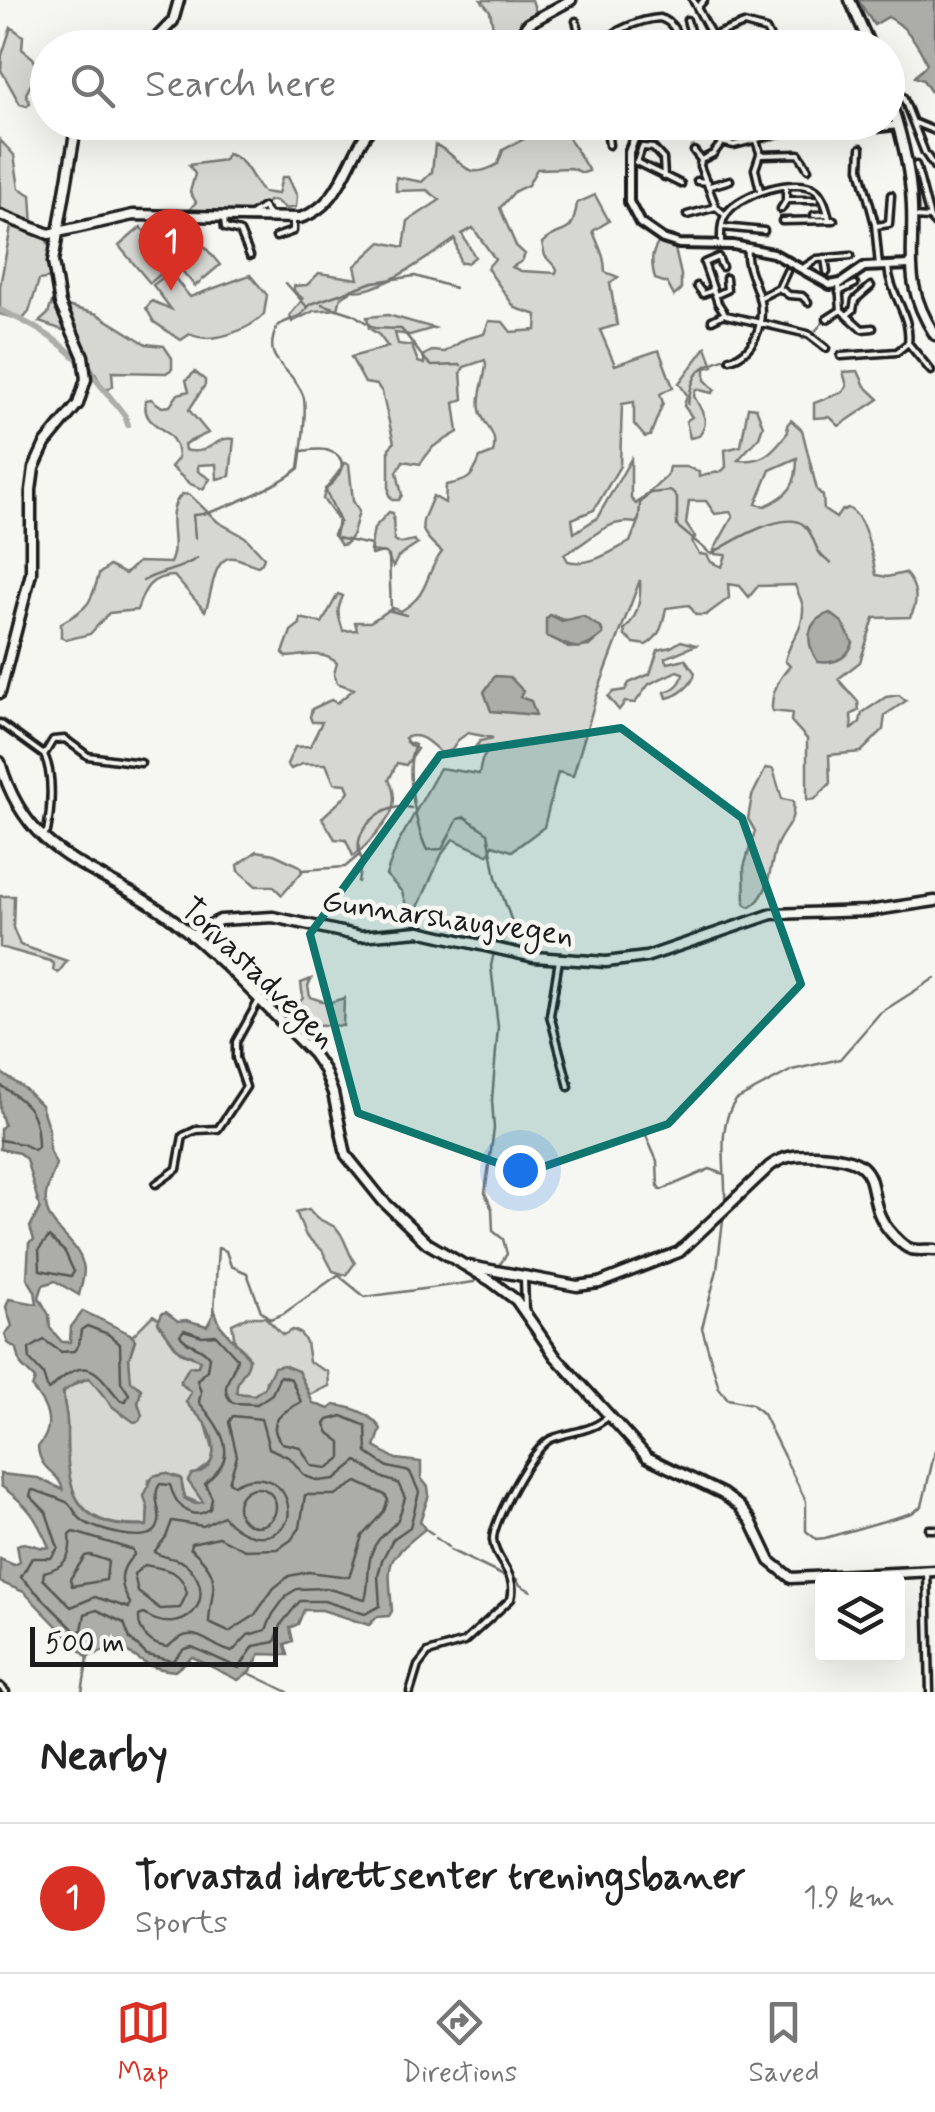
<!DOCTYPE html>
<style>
:root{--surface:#fff;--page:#f2f2f2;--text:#222;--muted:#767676;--line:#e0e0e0;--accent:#d93025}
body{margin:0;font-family:Mynerve,sans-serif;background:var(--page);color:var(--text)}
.controls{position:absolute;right:30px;bottom:30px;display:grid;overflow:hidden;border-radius:10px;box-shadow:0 10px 40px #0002}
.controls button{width:90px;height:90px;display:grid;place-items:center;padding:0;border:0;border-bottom:2px solid var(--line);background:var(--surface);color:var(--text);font:50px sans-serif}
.scale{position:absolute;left:30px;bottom:25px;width:248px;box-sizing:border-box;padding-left:10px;border:5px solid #1c1c1c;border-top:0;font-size:28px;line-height:35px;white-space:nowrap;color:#1c1c1c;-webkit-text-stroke:8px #f6f6f2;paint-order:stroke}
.you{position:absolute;left:520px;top:1170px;width:35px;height:35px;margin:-25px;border:8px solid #fff;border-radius:50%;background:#1a73e8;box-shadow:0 0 0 15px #1a73e833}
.badge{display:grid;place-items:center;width:65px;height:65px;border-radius:50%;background:var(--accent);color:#fff;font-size:32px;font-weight:700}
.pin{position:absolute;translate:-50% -82px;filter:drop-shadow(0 2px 5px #0008)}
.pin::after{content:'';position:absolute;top:52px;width:35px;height:30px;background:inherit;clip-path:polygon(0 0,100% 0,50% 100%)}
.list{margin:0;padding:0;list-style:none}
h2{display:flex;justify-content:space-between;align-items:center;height:130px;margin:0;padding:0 40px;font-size:42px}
h2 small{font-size:32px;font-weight:400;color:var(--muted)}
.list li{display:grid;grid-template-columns:65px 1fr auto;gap:30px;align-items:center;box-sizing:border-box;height:150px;padding:0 40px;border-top:2px solid var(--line)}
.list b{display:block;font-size:38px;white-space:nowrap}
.list p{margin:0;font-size:32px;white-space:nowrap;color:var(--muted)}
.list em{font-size:32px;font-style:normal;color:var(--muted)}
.icon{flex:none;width:55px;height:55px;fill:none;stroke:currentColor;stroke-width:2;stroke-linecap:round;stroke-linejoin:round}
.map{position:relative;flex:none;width:935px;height:1692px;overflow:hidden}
.search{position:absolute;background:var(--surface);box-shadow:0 10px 40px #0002;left:30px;right:30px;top:30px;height:110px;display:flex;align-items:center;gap:25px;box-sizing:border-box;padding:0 35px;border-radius:55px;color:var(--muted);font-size:38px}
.sheet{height:280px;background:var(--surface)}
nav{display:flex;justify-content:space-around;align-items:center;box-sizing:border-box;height:140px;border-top:2px solid var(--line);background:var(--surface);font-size:28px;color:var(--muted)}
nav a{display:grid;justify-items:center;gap:5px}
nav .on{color:var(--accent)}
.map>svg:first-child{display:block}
.green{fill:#d6d6d2;stroke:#797977;stroke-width:2.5;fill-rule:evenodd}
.water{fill:#acaca9;stroke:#727271;stroke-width:2.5}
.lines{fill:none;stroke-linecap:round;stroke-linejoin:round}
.shore{stroke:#565654;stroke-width:2.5}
.stream{stroke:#727271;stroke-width:2.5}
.river{stroke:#acaca9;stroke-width:6}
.minor-casing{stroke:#1c1c1c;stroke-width:11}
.tertiary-casing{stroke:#1c1c1c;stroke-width:14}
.secondary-casing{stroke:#1c1c1c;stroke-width:15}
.minor{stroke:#f6f6f2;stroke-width:4}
.tertiary{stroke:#f6f6f2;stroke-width:6}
.secondary{stroke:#f6f6f2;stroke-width:8}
.marked{fill:#0f766e;fill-opacity:0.2;stroke:#0f766e;stroke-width:8;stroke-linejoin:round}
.labels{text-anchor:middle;stroke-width:9;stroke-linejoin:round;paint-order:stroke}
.street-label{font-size:32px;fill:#1c1c1c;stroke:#f6f6f2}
</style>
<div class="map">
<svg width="935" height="1692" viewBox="0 0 935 1692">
<rect width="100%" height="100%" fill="#f6f6f2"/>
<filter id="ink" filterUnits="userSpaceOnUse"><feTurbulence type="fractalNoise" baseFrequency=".01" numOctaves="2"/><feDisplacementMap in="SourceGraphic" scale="20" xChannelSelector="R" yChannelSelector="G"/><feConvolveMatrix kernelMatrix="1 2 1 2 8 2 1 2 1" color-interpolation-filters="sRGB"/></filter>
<g filter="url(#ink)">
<path class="green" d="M481,0H532L537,15L521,20L518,33H494L490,11Z
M11,27L23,36L22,49L33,58L43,79L31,84L26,94L30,103L27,106L20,104L1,70L2,55Z
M555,123H568L567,135L589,171L583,173L571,168L537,169L528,185L515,191L500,208L516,246L525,254L522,261L512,267L521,271L556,273L557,269L545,256L542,243C564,223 572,241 577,203L595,195L609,221L593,231C598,246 605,255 605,272L618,277L610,283L617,325L600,330L615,365L659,350L673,387L660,394L663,403L650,436L645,437L634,424V402L622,404L620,466L594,510L572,519L574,533L597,518L631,459V499L636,504L667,476L669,467H687L699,472V477L722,471L726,467L725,450L741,446L748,407L756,408L763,426L759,437L738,460C764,463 774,450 788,432L787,425L791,420L802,430L817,490L823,496L824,510L836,518L841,511L848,508C866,517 872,554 876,575L887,577L905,573C917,586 919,602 910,617L874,618L860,662L838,679L858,702L859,710L851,715L852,729L860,722L862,713L886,697L899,695L906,701L885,715L883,730L861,752L829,755L830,784L815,799L807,800V739L791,721L792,713L772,711C771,694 779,678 790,666L785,661C789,641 804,629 803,608C802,599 797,592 795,585L758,586L749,597L740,586L728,584L729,598L706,615H696L689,605L666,608C663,624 661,636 646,645L634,643L625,636L624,630C639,616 641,598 640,580L599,688L573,776L558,772L544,827L512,851L493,845L488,855L453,839L442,854L415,914L407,908L402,892L386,875L397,845L440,768L479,774L482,760L490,747L476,746L480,741L493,738L468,733L458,740L452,750L441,753C430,743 420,731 405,738L409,745L417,749L406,765L397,763L389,780C394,789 396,802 391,813C387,822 362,852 353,856L346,840L335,839L322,818C331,808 342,802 349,791L346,784L334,783L326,764H302L291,769L287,764L295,747L310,746L322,722H312L310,717L312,709L331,700L337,703L354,689L337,683L334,674L337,663C322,650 306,656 287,657L283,653L291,631L300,624V618L322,623L338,594L343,596C335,614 339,615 343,631L357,630L355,622H370L393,608L401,611C431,593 423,576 442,552C413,527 422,525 433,496L445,503L446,485C468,481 472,479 480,458L493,453C498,433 488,431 481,414C476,399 485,380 486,364L485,360L464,367L461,372L463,399L454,403L458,432L433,447L420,464L403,461L397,472L402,495L399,500H393L389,495V448L394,443L382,392L377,385L365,383L351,357L388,347L379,335L369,328L367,317L388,315L434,328L410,335L395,333L398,344L412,346L418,362L424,364V355L432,351L445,352L465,339L484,334L489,321L503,322L511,332L536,330L537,315L515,308L487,268L495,259L473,228L462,234L475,257L467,263H460L455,239C435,253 375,296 353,290L341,297L338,309L314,311L292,322L290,315L303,299L294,291V286L307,285L319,273L358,279L355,266L381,242L404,247L408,221L440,200L427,190L396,191V177L422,182L432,172L435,145C463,155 461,185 498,164L503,150L528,137L548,133ZM797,458C797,485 790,495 765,506L756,504L770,470ZM689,501H706L715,514L730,512L733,516L714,550L715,554L726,555L722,567L711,562L707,555L699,554L692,542L695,537L686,524ZM639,519L630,542C610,552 590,567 568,561L564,554C591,543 602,518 636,523ZM555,616C568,625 583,617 601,628L603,633L589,646L568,648L557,640Z
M0,140L14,155L19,188L31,195L33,226C55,242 50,253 51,278L39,280L29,312L22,320L0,314V286L13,216L0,210Z
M227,154C247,158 251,179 263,192L278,194L282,177H288L297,196L296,207L286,209L276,201H268L257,224L180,218L178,211L189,210L196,202L190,192L195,174L189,165L224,160Z
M185,223L220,265L195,286L160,245Z
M141,227L172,265L150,283L119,246Z
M664,235L672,236L681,275V290L674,296L667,283L655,279C650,259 651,251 664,235Z
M170,272L190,297L250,275L267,295L264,314C250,330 210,345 190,334L181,340L154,322L146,308L152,301L171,309L153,285Z
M52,302L97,314L146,344L164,346L172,358V369L166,373L112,372L113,386L105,391L72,333L39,322L48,314Z
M706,347L713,366L705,368V380L715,390L712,393L696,389L694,396C702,412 711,421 699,436L690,438L686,421L692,417L684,406L687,395L679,383Z
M858,371L865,386L879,399L839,426L830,417L814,418V403L843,392L847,386L843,372Z
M195,372L205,380V385L189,410L208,433L184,444L185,450C209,457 216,435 234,439L230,476L217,479L216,464L198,465V471L210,479L203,489L190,484L171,467L178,458C177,422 140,432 146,400L151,399L162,407L170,406L178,394L189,391L186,380Z
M344,463L349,464L353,501L359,511L353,534L346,544L341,545L335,536L338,520L323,499C326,484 337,477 344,463Z
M182,494L190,495L218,522L245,537L264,557L262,563L258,566C249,564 242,559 234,558C212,554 212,599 205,611L174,576C150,576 144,589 137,610L109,613L90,634L66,640L61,637V623C89,608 91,603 99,574L109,566L125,574L138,562L170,563C181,541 162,514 182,494Z
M389,512L393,513L394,540L400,543L414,540L418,544L398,557L393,567L386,553L370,551L374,528Z
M681,641L696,645L665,658L668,663L685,659L695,673C693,685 678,696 667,698L665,692C675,689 682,684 683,673L677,671L649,684L635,703L625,702L619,710L608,697L613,692L625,690L629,683L650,674L658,650L671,647Z
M766,768L773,769L782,799L793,801C796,825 783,827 776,847C769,867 771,895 750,907L745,904L744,867L755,831L748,819L752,796Z
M257,851L274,854L300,866L302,872L282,895L273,886H256L239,871L238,865Z
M0,896H14L13,928L20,945L67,961L58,973L53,970L54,964L50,961L0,947Z
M311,979L308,986L310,997L328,1003L344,998L343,1026L306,1024L297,1006L303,998L301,983Z
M309,1209C320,1223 322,1219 335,1227C344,1233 348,1254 355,1263L346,1275L333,1271L322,1250L306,1236L296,1212Z
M153,1315L159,1319V1324L180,1352L200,1360L198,1366L189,1367L181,1384L192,1392L186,1402L206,1424L215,1457C208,1470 194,1471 188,1481L203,1500L201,1504L184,1497L181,1478C168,1474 159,1470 149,1480L147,1525C75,1531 64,1488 67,1428C68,1414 62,1402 64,1389L89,1378L123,1416L140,1408L138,1403L141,1389L130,1381L129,1358L135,1340L132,1336Z
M247,1317H265L283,1335L293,1330L300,1333L306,1342L309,1362L328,1372L329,1386L310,1395L298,1371L266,1381L265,1388L252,1396L236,1393C235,1379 245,1369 248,1355L235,1342L232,1324Z"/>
<path class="water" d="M858,0H935V98L923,80L915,77L927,64C918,43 906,26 888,17L874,25Z
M830,613L842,622L853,643C847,659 834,664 818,662C805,643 805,621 830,613Z
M550,615L562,621L583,616L601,628L603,634C577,657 573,646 546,636V619Z
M495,676L510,677L523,691L520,697L531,701L536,715L491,711L484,692Z
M0,1072L25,1089L41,1105L49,1130V1149L56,1164C53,1174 48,1184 46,1195C42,1227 76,1237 83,1264C86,1274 81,1286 79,1295L55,1281L43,1285L39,1297L49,1315L50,1328L62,1342H70L71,1327L83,1311L130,1334L135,1340L129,1358L131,1381L141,1389L138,1403L142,1415L139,1421L134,1422L113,1407L89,1378L79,1381L63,1392C63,1403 67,1412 67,1423C67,1485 67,1530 147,1526L148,1508L144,1496L153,1476L166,1473L181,1479L184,1498L195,1504L203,1502L188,1481L192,1474C219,1471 218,1438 203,1421C198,1414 191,1410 186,1402L191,1392L180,1382L189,1367L198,1366L200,1360L178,1350L158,1322L162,1313L166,1312L178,1321L186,1320L207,1326L215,1311L220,1325L249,1358C250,1372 234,1377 237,1393L254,1395L264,1388L274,1367L283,1365L298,1371L313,1403L329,1409L334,1405C353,1407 371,1414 381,1429L375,1447L396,1459L421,1462V1478L428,1487L429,1495L420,1521L425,1529C384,1563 388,1558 392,1611L389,1616L377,1617L369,1625L322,1610H304L298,1624L290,1628L293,1641L285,1644L288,1655L260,1654L251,1671L238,1680L192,1657L175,1671C137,1667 141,1656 111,1642L104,1651L87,1657L24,1592L0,1582V1559L14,1565L20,1562L17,1545C29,1539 37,1551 49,1547C36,1517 29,1506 1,1486L0,1474L38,1478L63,1490C58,1470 40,1472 38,1447C56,1426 48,1407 32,1388L35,1379L21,1365L17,1349L8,1343L5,1334L12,1326L6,1307L9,1299L37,1304L35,1291L27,1278L29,1243L34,1240L30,1227L40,1208L26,1159L19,1153L0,1149V1129L4,1125L0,1110Z"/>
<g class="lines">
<path class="shore" d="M0,1085C28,1103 38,1112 38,1147L34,1150L23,1144L0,1140
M49,1237L65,1252L74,1272L71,1276L40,1270L39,1249Z
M87,1326L108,1334L120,1344L121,1382L129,1394L126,1401L120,1400C101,1379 91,1353 60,1380C56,1383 53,1388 48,1390L43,1374L30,1360L29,1349L44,1340L61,1352L74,1351L79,1344L81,1330Z
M184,1330L202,1336L216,1335L237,1358C235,1374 216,1387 233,1403L257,1404L272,1394L280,1376L291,1379L301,1402C286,1410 263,1422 282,1443L300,1447L312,1466L328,1468L341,1458V1442L329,1433L325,1424L328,1420L342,1416L366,1426L367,1453L388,1467L410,1472L419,1492L410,1527L393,1539L382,1560L378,1576L380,1606L365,1614L324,1601H300L282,1623L275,1642L254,1646L239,1668L192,1647L184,1649L173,1661L147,1655L130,1639L124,1623L97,1610L85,1614L82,1630L76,1632L21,1577L32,1558H51L58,1548L46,1512L30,1496L32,1490C36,1490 65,1501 68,1503C74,1508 76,1516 83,1521C95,1530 148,1545 157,1528C165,1513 150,1498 160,1484L170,1485C175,1503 189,1523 210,1509L212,1498L205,1484C210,1478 217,1473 221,1466C235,1444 211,1417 199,1402L201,1392L197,1380L207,1370L209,1357C202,1345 187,1347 180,1335Z
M233,1416L261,1419L269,1448L290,1458L305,1476L319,1481L335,1479L357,1461L383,1478L398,1483L405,1498C403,1504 400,1516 397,1521C388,1532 377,1537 372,1552C366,1568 370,1586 365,1599L325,1588L297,1589L287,1595L273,1614L266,1630L248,1635L232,1652C205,1645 195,1620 168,1647C151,1646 138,1632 139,1616L144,1614C183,1640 220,1600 189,1567C180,1557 165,1559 154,1552L166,1537L172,1521L203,1526L223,1516C240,1536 272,1548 288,1519C293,1486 262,1468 234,1485L229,1482L237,1456L229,1422Z
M357,1482L385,1495L388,1500L384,1511L362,1536L349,1577L308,1572L289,1576L274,1588L254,1616L229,1632L209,1623C210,1589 226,1578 190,1548L191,1543L219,1537L245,1550L278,1549L291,1540L300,1528L305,1495H335Z
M238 1507a19 19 0 1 1 38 0a19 19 0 1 1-38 0Z
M74,1532L133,1550L134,1555C118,1570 119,1585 130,1603L129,1608L95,1597L71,1607L43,1579L44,1572C65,1567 72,1557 70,1535Z
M90,1555L108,1561L106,1580L72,1586L70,1579L85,1556Z
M145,1565C166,1569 182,1570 187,1593L180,1608L160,1609L138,1592L134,1574Z"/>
<path class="stream" d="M286,283L307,307
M322,304L353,314L374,328L401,329C413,341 419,356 432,366L461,365
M780,326L788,323L803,339L810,337L825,320
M688,404C694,358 708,369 741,351
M303,451C310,450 322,448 329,451C353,459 338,480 325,489L340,522L333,534L337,538L371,545V555L383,552L389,556L391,611L406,615
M639,519L640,503L650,493L671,491L677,498V526L711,554C728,544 786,507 805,526C817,538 813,554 831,563
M195,538L193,515C215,515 281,484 299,468C301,453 308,407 303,395C291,364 259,363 278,325L301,315L311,304L373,282L415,276L455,288
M143,581C161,570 180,571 197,558
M406,742L415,745C404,767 416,828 427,850L442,849L458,819L465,817L488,833L496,877L513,925L499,946
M303,870L345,867L358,856
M358,882L362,860C347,832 384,801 411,808
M494,952L491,966L498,1027L492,1100L494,1129L485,1193L492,1209L493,1231L503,1239L507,1254L498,1267
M644,1131L657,1161L658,1186L661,1190L710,1169L724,1174
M725,1204C727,1172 715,1127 736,1100L792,1070L840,1059L880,1013L935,978
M724,1212L717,1270L702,1328L719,1388L728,1399L752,1404L763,1414L806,1501V1531L816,1539L825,1538L912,1513L922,1506L935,1451
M214,1312L218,1248L226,1251L231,1266L247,1273L261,1311L270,1319L283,1314L338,1275L365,1297L474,1282L477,1276
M427,1530L433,1534
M436,1538L448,1547
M450,1550L508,1578
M517,1579L520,1585L531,1591
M249,1673L288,1692
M82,1692L88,1657"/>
<path class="river" d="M0,310C66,339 82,361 125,416L128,425"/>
<g class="minor-casing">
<path id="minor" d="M693,0L712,36L710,48
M697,8L704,0
M687,20L695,48
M576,21L584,48
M712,36L744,24L766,30L775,48
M632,43L634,48
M601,48C607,31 643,19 660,18C673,22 680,34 676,48
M829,48L839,39
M889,98L898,94L903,97L925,153L935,168
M606,122L609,145
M704,122L720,142L734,145L820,123L852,131
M913,122L935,131
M756,141L761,155L799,154L808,169
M861,148L860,168L875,224L879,266
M694,151L701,160L700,166L716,207L725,215
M760,154L755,169L760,190
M701,160L713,154L720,145
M636,162L681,184
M637,162L642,147L653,148L663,159L664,177
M916,165L930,218
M697,181L708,182
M710,186L730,180
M786,200H815
M781,209L786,201V188
M251,215L263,207L269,215
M687,215L716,207
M814,215L828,214
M912,217L930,218L935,224
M224,218L225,228L240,232L250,256
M782,221L834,220
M876,226L889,224L891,195
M722,227L764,231
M276,237L293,231V219
M721,245C721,234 720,222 727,213C740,194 796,176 816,190C824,197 827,210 829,219
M825,258L827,272
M722,267L718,257L704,263L718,303L726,315L808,334L826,348
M803,268L817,259L851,256
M839,284L841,310L862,329L873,328
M697,286L703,294L713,290
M779,288L789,295L802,296L808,302
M839,292L855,284
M716,295L727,290L726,278
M759,298L779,288L787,271
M847,315L853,310L855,300L871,286
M827,319L841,310
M712,320L724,314
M908,343L931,371
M841,356L897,352L908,343C912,316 889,293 888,266
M730,359C754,353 764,325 760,301C756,282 745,268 747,248
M0,723L44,755C54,774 51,811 47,832L41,836
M44,755L53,740L65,739L88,756L141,763
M559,960L550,1015L569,1087
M156,1184L177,1169L183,1136L196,1130L218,1129L246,1087L236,1058V1042L258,1002
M524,1278L525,1308
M929,1529H935
M927,1571L930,1692
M0,1686L6,1692
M410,1692L418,1666L428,1653L464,1642L511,1599C518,1572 495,1563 493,1540C492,1522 533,1447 551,1439C573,1430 590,1433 609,1416"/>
</g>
<g class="tertiary-casing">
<path id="tertiary" d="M641,122L629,152V202L640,223L663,239L679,244L733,245L773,253L830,285L841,283L864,267L910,265
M867,122L881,127L898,125"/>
</g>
<g class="secondary-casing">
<path id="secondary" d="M850,0L871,48
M147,48L173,21L179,0
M509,48L529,23L571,0
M888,94C899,126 908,158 911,192C917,250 899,279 935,335
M0,215L49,234L133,215L300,218C345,204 346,153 376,122
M0,693L31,573V490L34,468L45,444L78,404L86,379L83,356L60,304L53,262L77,122
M0,762C29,865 103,865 175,921C224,960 268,1009 313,1054L324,1070L333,1093L346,1155L383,1201L427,1243L491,1281L516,1300L555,1356L647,1457L723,1494L739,1506L751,1521L770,1561L791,1578L935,1571
M191,935L220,920L273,917L360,936L419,931L534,957L606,962L646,957L772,914L868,911L935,901
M464,1265L577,1286L599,1283L679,1252L770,1166C785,1155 797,1155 815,1155C898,1158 855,1195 893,1235C898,1240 904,1247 911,1249C918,1251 928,1249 935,1250"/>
</g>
<use href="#minor" class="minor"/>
<use href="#tertiary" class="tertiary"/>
<use href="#secondary" class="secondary"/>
</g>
</g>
<path class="marked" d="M621,728L742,818L801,984L668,1124L525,1173L358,1113L310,934L440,755Z"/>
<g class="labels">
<g class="street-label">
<text transform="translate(448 917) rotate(8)" y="11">Gunnarshaugvegen</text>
<text transform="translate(259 972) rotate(44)" y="11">Torvastadvegen</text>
</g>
</g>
</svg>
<div class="controls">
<button><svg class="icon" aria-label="layers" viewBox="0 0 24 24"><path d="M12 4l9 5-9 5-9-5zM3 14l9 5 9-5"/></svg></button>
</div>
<div class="scale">500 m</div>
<div class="you"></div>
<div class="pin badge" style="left:171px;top:291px">1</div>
<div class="search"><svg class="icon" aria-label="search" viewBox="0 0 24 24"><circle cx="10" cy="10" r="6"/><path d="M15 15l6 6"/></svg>Search here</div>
</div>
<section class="sheet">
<h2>Nearby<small></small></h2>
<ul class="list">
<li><span class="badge">1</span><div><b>Torvastad idrettsenter treningsbaner</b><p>Sports</p></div><em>1.9 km</em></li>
</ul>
</section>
<nav>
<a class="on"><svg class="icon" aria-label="map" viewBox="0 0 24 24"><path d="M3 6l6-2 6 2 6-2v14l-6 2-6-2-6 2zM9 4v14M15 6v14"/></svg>Map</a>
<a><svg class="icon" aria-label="directions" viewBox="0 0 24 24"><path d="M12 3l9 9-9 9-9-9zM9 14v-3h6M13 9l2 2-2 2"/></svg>Directions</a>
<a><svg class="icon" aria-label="saved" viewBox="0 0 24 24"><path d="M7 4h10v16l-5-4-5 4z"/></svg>Saved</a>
</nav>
